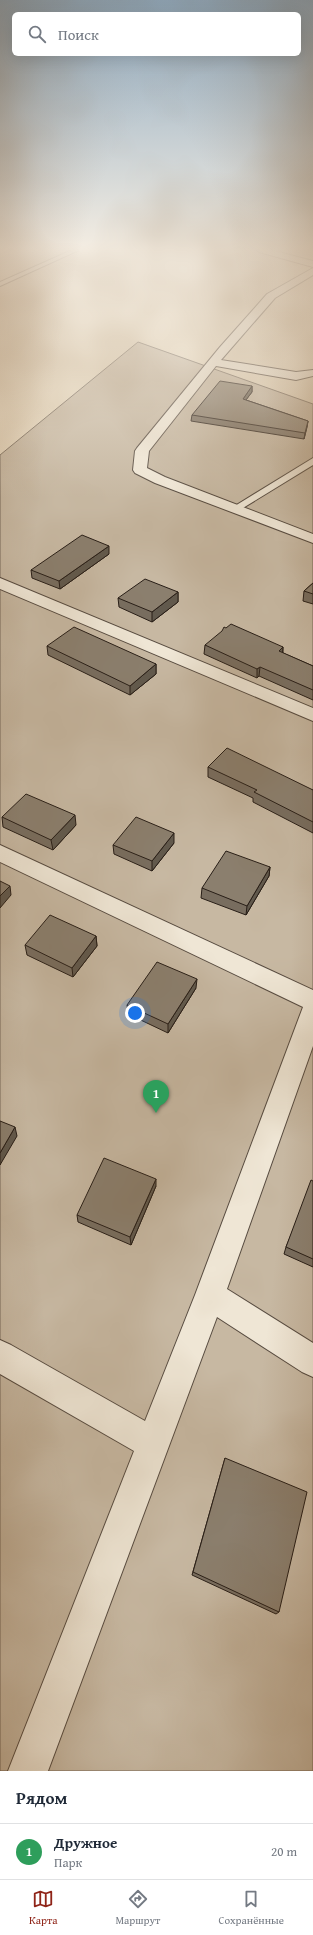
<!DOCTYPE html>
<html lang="ru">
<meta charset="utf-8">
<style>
:root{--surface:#fff;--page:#f6f6f7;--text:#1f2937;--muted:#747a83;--line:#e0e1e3;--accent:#8f2418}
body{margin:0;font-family:"Gentium Book Plus",serif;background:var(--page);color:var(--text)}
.you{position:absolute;left:135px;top:1013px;width:14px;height:14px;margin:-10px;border:3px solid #fff;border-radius:50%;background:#1a73e8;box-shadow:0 0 0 6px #1a73e833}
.badge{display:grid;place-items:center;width:26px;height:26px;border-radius:50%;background:var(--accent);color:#fff;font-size:13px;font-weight:700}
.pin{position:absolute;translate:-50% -33px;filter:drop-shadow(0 1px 2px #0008)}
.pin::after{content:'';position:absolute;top:21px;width:14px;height:12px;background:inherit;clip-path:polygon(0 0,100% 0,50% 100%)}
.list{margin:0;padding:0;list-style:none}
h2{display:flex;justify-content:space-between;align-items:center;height:52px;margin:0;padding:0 16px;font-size:17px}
h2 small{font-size:13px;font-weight:400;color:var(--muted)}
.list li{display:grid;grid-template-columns:26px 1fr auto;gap:12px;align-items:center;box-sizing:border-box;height:56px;padding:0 16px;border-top:1px solid var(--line)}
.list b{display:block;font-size:15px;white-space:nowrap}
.list p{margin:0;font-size:13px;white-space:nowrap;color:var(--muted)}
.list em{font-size:13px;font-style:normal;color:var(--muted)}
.icon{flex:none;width:22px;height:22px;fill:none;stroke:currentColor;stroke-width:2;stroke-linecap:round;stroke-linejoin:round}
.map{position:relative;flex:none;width:313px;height:1771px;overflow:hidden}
.search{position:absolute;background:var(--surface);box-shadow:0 4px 16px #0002;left:12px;right:12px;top:12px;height:44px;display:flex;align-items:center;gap:10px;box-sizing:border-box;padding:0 14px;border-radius:6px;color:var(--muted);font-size:15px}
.sheet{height:108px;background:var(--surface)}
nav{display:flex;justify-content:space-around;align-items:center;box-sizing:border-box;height:56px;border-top:1px solid var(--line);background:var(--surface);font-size:11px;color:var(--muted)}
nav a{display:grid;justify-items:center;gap:2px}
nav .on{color:var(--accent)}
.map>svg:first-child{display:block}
.green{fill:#c7b8a2;stroke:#786b5c}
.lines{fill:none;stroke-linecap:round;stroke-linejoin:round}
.service-casing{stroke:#584c41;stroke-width:2}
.minor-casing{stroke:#584c41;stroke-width:2}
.service{fill:#efe6d5;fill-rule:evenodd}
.minor{fill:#efe6d5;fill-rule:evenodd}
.wall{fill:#786d5f;stroke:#281e17}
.shaded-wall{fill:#61594d;stroke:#281e17}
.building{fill:#8b7f6e;stroke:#281e17}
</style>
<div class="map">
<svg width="313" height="1771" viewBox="0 0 313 1771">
<rect width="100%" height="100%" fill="#e7d8be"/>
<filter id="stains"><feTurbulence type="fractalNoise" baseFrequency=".005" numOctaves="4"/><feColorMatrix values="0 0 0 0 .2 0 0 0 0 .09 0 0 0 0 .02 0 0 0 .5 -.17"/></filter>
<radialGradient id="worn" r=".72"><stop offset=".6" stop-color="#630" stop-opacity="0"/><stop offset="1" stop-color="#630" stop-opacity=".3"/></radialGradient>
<path class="green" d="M138,342L313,404V1771H0V455Z"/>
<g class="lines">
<g class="service-casing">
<path id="service" d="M72,250H79L0,286V282Z
M313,458V465L238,511H232L230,509Z"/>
</g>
<g class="minor-casing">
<path id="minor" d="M257,250H271L313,261V267L259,252Z
M313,268V275L275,298L221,360L296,372L313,370V376L296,380L216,366L149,451L147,468L165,477L313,534V543L155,483L135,473L133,470L135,451L137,448L220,347L267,294Z
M0,578L313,708V721L0,589Z
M0,845L313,990V1046L227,1289L313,1343V1377L302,1372L217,1317L48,1771H8L134,1451L0,1374V1340L11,1345L145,1421L195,1295L303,1007L0,862Z"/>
</g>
<use href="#service" class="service"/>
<use href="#minor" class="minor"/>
</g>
<path class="wall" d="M252,386V392L246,400L308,421L307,427L304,439L191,421L192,415Z
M109,554L60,589L32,578L31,570Z
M313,583V604L303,601L304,591Z
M178,592V602L152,622L119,607L118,598Z
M205,645L283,647V653L313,666V700L259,676L257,678L204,654Z
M47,646L156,664V674L130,695L48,655Z
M208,767L313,790V833L253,802V798L208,777Z
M2,817L76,825L53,850L3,827Z
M174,843L152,871L114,854L113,845Z
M270,867L269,876L246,915L201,898L202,888Z
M96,936L97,946L73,977L27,955L25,945Z
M196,988L168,1033L128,1014L127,1005Z
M313,1181V1267L284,1254L286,1247Z
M156,1186L131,1245L78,1222L77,1215Z
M225,1458L279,1612L276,1614L192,1575Z"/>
<path class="shaded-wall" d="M252,386V392L242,405L243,399Z
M308,421L307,427L304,439L305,433Z
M109,546V554L60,589L59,581Z
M178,592V602L152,622V612Z
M283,647L282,657L279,651Z
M156,664V674L130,695V686Z
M260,667L259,676L257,678V669Z
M75,815L76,825L53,850L51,840Z
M174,833V843L152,871V861Z
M270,867L269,876L246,915L247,906Z
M10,886L11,895L0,908V896Z
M96,936L97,946L73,977L72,968Z
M197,979L196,988L168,1033V1024Z
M15,1127L17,1136L0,1165V1153Z
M156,1179V1186L131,1245L130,1237Z"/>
<path class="building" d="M220,381L252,386L243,399L308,421L305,433L192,415Z
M82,535L109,546L59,581L31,570Z
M145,579L178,592L152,612L118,598Z
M313,583V594L304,591Z
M231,624L283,647L279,651L313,666V690L260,667L257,669L205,645L222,631L224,627L226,628Z
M74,627L156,664L130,686L47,646Z
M227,748L313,790V822L254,792L257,790L208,767Z
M26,794L75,815L51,840L2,817Z
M136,817L174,833L152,861L113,845Z
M226,851L270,867L247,906L202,888Z
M0,881L10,886L0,896Z
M50,915L96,936L72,968L25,945Z
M157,962L197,979L168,1024L127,1005Z
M0,1121L15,1127L0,1153Z
M104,1158L156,1179L130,1237L77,1215Z
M311,1180L313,1181V1259L286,1247Z
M225,1458L307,1492L279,1612L193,1572Z"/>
<linearGradient id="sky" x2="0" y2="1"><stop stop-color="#8da9c0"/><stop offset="0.5" stop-color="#f4ede2"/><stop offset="1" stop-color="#f4ede2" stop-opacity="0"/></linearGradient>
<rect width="313" height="498" fill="url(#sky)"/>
<rect width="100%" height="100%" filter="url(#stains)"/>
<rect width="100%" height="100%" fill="url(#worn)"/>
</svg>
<div class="you"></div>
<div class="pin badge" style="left:156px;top:1113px;background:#2e9e5b">1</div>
<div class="search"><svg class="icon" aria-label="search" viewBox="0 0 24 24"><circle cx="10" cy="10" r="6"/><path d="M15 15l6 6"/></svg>Поиск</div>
</div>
<section class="sheet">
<h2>Рядом<small></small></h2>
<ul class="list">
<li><span class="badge" style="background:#2e9e5b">1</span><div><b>Дружное</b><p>Парк</p></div><em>20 m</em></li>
</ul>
</section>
<nav>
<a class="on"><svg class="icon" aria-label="map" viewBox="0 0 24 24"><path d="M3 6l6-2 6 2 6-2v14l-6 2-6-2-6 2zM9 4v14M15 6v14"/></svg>Карта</a>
<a><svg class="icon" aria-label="directions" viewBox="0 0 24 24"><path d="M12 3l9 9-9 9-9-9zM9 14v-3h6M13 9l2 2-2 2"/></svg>Маршрут</a>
<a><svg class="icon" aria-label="saved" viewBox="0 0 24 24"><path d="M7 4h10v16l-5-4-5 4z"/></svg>Сохранённые</a>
</nav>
